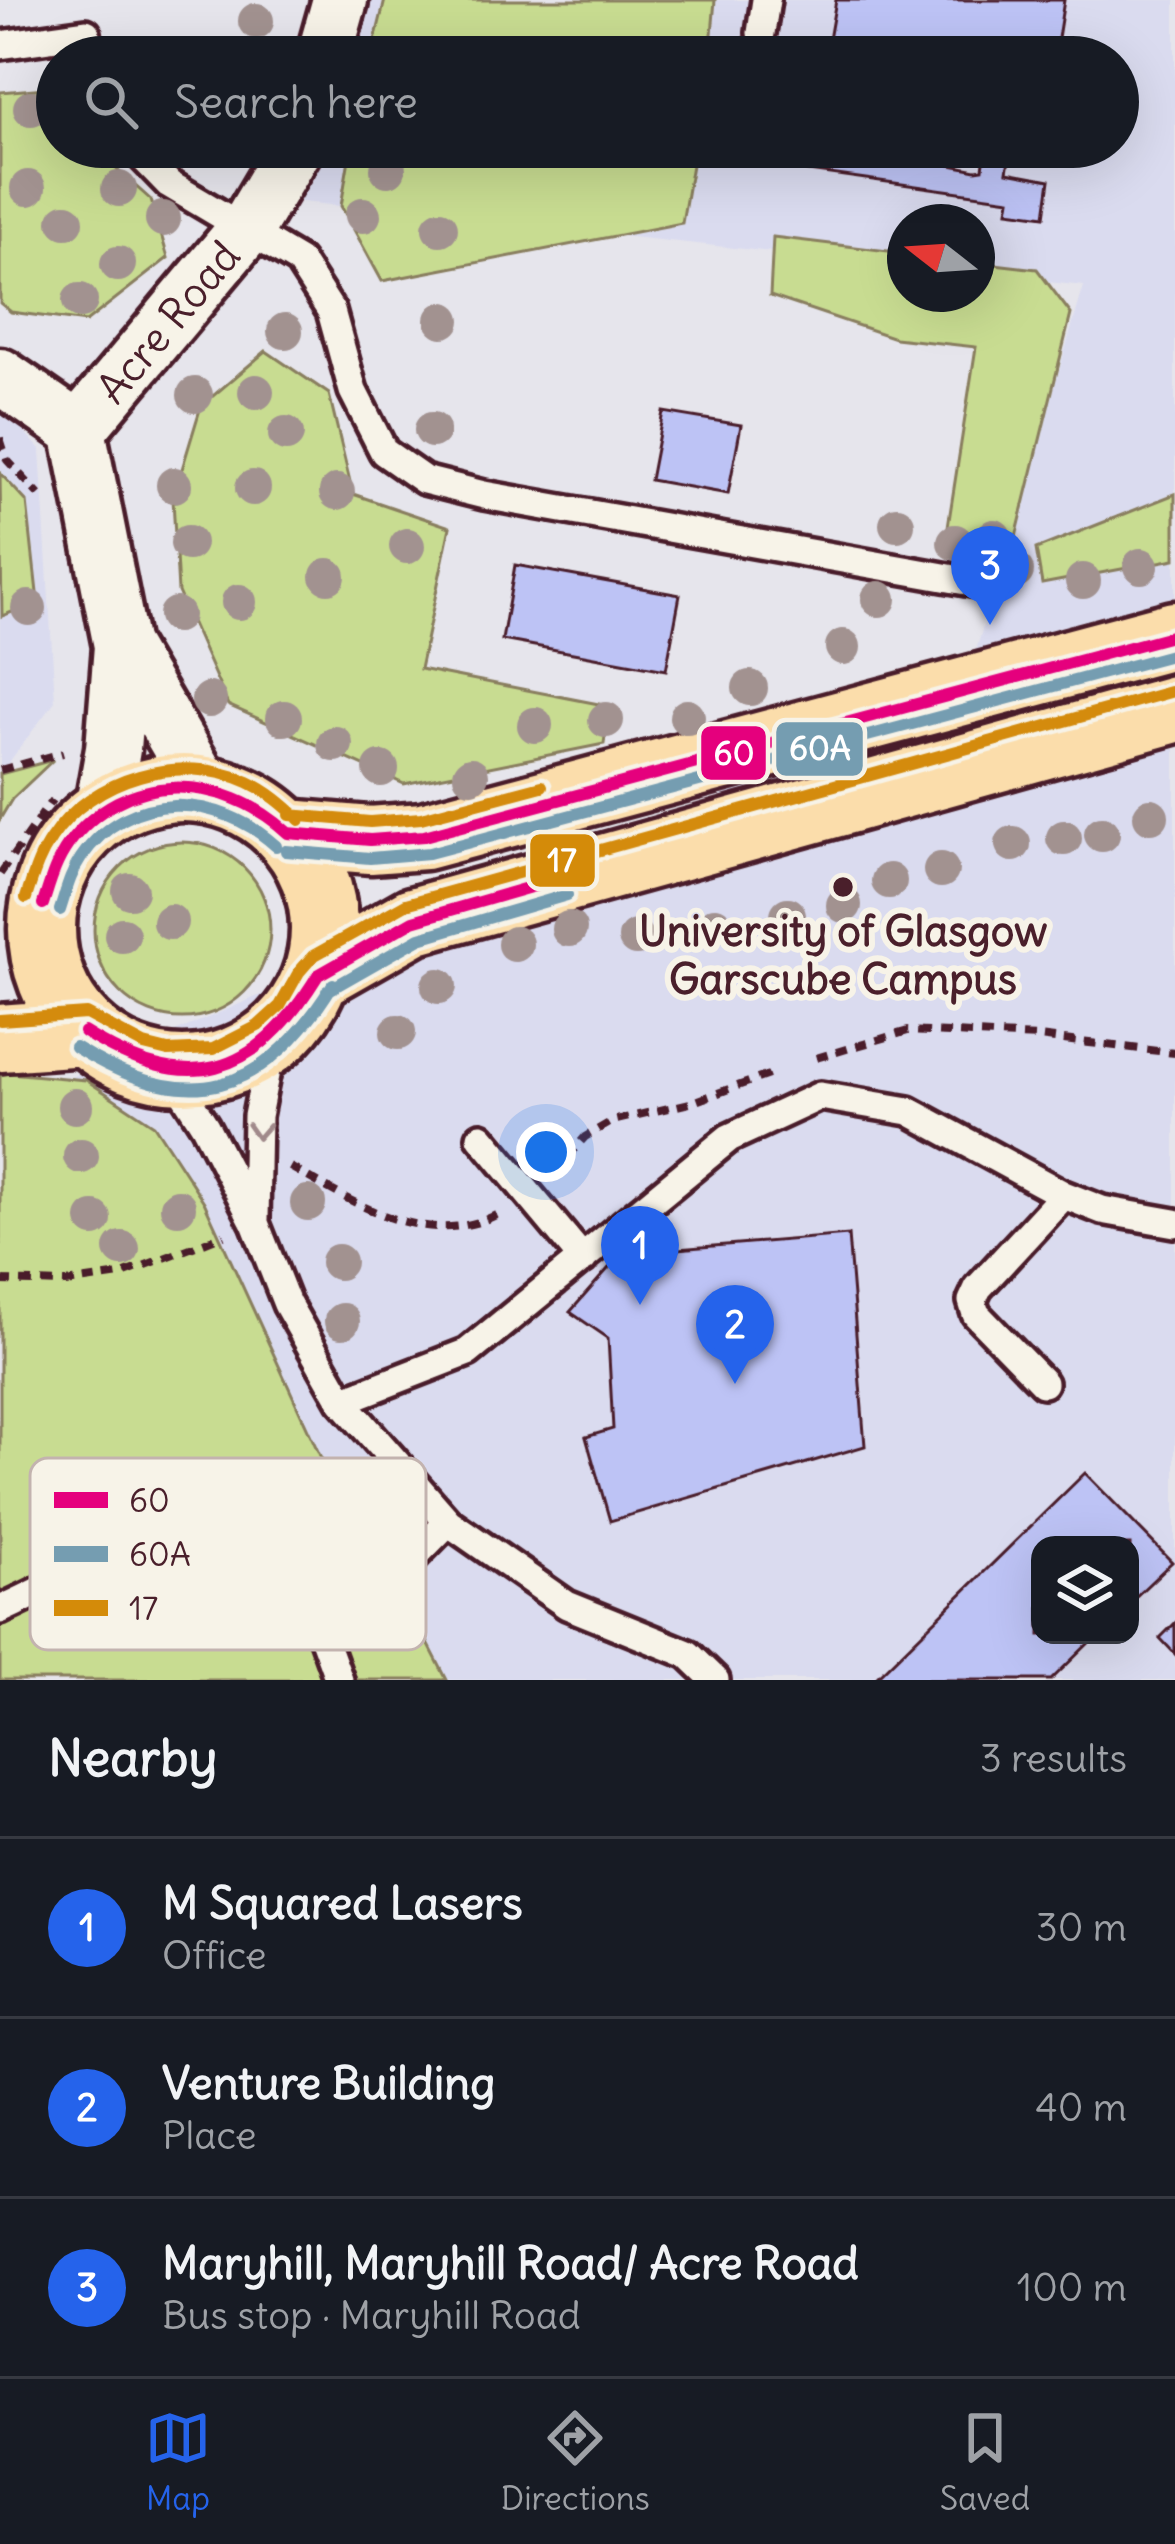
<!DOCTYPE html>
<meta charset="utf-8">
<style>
:root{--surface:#171b24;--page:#20242c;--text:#f1f3f6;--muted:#9ea1a6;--line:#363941;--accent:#2563eb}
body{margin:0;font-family:Delius,sans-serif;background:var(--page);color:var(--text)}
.controls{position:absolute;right:36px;bottom:36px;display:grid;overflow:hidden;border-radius:24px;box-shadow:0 12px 48px #0002}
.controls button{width:108px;height:108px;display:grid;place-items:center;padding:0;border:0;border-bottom:3px solid var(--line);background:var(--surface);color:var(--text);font:60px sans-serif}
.compass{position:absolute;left:887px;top:204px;width:108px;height:108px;border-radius:50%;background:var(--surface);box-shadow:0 12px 48px #0002;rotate:287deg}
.you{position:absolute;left:546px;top:1152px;width:42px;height:42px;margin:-30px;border:9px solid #fff;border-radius:50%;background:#1a73e8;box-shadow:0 0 0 18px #1a73e833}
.badge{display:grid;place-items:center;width:78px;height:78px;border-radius:50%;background:var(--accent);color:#fff;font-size:39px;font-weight:700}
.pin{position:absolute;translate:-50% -99px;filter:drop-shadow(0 3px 6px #0008)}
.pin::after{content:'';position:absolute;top:63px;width:42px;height:36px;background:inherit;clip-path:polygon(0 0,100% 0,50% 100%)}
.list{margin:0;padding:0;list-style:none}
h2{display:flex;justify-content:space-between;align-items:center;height:156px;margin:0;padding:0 48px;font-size:51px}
h2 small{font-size:39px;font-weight:400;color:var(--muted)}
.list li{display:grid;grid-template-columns:78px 1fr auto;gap:36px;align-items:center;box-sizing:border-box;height:180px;padding:0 48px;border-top:3px solid var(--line)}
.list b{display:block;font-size:45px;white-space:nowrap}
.list p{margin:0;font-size:39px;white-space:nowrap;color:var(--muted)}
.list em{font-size:39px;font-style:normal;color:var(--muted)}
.icon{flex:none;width:66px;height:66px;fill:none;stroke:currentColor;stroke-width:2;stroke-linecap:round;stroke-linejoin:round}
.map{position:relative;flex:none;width:1175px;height:1680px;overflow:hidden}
.search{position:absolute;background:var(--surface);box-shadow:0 12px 48px #0002;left:36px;right:36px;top:36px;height:132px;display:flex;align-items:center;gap:30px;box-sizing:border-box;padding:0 42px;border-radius:66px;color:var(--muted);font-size:45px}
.sheet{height:696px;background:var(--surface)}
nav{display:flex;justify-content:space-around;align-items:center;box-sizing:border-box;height:168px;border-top:3px solid var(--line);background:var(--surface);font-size:33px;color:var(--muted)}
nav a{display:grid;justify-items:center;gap:6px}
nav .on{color:var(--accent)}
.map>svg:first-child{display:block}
.built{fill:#dadbef;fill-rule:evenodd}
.green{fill:#c8dc91;stroke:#897e5e;stroke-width:3}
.building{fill:#bdc3f5;stroke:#4a1f2b;stroke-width:3}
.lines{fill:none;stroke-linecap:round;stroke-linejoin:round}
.service-casing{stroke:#4a1f2b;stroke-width:36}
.minor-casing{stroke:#4a1f2b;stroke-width:63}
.primary-casing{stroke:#4a1f2b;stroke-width:75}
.path{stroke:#4a1f2b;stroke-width:8;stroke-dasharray:12 9;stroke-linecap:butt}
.service{stroke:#f7f3e8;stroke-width:27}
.minor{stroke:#f7f3e8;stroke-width:54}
.primary{stroke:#fbddab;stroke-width:66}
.bus-1-casing{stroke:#f7f3e8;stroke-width:21}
.bus-2-casing{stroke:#f7f3e8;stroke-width:21}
.bus-3-casing{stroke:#f7f3e8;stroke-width:21}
.bus-1{stroke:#e5007d;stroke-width:12}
.bus-2{stroke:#759db1;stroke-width:12}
.bus-3{stroke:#d48b09;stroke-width:12}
.tree{fill:#a29290}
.oneway{stroke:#a0898a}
.poi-dot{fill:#4a1f2b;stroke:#f7f3e8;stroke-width:4.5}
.labels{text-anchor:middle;stroke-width:12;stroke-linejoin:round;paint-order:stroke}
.street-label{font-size:42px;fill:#4a1f2b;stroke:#f7f3e8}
.poi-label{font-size:42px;font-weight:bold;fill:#4a1f2b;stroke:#f7f3e8}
.key{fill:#f7f3e8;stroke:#c3b3af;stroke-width:3}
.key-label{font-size:33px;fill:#4a1f2b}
.line-badge{stroke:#f7f3e8;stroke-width:4.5}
.badge-label{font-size:33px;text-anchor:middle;font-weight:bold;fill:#fff}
</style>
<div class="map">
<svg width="1175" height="1680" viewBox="0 0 1175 1680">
<rect width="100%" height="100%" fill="#e6e5ec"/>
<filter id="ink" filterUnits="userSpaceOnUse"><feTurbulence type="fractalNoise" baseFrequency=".00833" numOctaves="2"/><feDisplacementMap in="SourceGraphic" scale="24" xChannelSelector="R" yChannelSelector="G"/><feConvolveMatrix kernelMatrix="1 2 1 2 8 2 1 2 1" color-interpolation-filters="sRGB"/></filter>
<g filter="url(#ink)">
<path class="built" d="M340,0H1175V1680H0V1097L57,1083L964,691L1084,286L977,274V222H905V266L265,198L295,147H1118V57H324ZM1040,1545H1130V1635H1040Z
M0,405L40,449L55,701L0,774Z"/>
<path class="green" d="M385,0H715L710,57H371Z
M57,87V147H92L151,200L168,258L86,322L11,312L0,303V92Z
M351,147H695L682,223L382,281L341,206Z
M773,237L905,253V294H977V262L1037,269L1071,314L1015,541L972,557L947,533L976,347L895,338L770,296Z
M266,351L329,394L353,494L450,527L420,669L609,706L604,744L404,784L228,705L178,592L173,499L201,406Z
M0,473L27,502L38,602L2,616Z
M1175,494V559L1042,584L1036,549Z
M53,760L12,799L0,819V774Z
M94 930a88 88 0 1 1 176 0a88 88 0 1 1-176 0Z
M9,1073L86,1080L154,1125L204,1202L354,1530L394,1577L447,1680H0V1075Z"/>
<path class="building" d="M836,0H1064L1055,57H826Z
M716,147H860L976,170L983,169L986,147H1011L1007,172L1050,180L1045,216L1008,211L1010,199L715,158Z
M663,412L741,425L728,494L650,480Z
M515,565L680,595L666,670L502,640Z
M848,1235L865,1446L610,1521L586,1437L613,1429L608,1338L570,1312L630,1244L641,1252Z
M1085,1473L1172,1562L1130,1602V1545H1040V1635H1097L1051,1680H874Z
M1175,1623V1654L1160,1638Z"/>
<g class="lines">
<g class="service-casing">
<path id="service" d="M761,33L766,0
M0,45L86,33L90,57
M133,147L169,184L299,261L331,311L353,391L384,452L424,480L484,495L983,584
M170,1071L205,1126L255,1223L287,1304L342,1401L448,1522L567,1605L688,1654L715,1680
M481,1137L583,1259
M255,1219L257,1116L272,1040
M1043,1383L976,1314L972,1301L978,1288L1064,1195
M342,1401L468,1352L729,1138L820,1096L909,1111L1064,1195L1102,1210L1175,1223
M0,1610C36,1594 74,1572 111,1560C187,1536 286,1562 323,1636
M339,1680L323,1636L394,1577L448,1522"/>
</g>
<g class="minor-casing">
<path id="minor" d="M324,57L340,0
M0,376L78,430
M78,430L121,646L113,749L102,811
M78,430L247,228L295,147
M121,646L204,788"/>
</g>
<g class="primary-casing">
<path id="primary" d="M42 929a141 141 0 1 1 282 0a141 141 0 1 1-282 0Z
M288,833L370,840L424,836L1175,635
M318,975L413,921L1175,709
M0,1038L84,1032"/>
</g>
<path class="path" d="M0,438L7,460L39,495
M0,770L63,753
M0,874L52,800
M816,1058L908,1031L1038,1037L1175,1053
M290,1167C353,1202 426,1251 498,1214
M553,1173L585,1137L612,1121L690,1103L774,1073
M0,1281L66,1283L120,1275L224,1235"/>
<use href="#service" class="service"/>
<use href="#minor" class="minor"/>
<use href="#primary" class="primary"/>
<g class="bus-1-casing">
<path id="bus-1" d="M288,833L370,840L424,836L1175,635
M43,904C50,883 55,863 68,845C125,768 223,773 288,833
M318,975L413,921L562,878
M84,1032C188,1097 254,1079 318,975"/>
</g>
<g class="bus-2-casing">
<path id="bus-2" d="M286,851L370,858L429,853L1175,654
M60,910C66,892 70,874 81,858C129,788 218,793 276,846
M327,991L420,938L567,895
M75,1047C187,1117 264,1097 333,984"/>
</g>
<g class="bus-3-casing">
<path id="bus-3" d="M290,815L370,822L421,818L542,786
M26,898C33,877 38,858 51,839C91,777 181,752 248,782C268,791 284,805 300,820
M0,1020L86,1014L144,1045L168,1051L213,1049L258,1026L280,1006L299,972L313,956L406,904L1170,692"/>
</g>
<use href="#bus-1" class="bus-1"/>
<use href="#bus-2" class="bus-2"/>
<use href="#bus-3" class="bus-3"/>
</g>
<g class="tree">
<circle cx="256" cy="21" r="18"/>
<circle cx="31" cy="108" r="18"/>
<circle cx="388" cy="169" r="18"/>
<circle cx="28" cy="188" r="18"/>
<circle cx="119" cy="189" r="18"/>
<circle cx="363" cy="215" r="18"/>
<circle cx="163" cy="219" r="18"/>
<circle cx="66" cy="221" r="18"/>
<circle cx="440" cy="228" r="18"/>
<circle cx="118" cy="264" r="18"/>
<circle cx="80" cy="301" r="18"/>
<circle cx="443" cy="320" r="18"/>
<circle cx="285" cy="331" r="18"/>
<circle cx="256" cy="392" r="18"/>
<circle cx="195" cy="395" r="18"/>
<circle cx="432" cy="430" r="18"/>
<circle cx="286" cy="434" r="18"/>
<circle cx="174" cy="485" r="18"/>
<circle cx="253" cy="488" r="18"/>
<circle cx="337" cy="492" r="18"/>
<circle cx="897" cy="524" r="18"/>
<circle cx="994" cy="537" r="18"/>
<circle cx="955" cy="542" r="18"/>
<circle cx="188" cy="543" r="18"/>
<circle cx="407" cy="546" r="18"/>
<circle cx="1141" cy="566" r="18"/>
<circle cx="1016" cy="571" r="18"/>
<circle cx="328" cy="576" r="18"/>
<circle cx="1083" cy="581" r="18"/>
<circle cx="879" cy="599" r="18"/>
<circle cx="239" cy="602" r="18"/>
<circle cx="29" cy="608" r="18"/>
<circle cx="176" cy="615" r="18"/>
<circle cx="843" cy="647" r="18"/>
<circle cx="750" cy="688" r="18"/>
<circle cx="209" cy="700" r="18"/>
<circle cx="687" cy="717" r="18"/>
<circle cx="284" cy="718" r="18"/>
<circle cx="606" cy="720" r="18"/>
<circle cx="535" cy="725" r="18"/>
<circle cx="335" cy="744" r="18"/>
<circle cx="381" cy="769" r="18"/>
<circle cx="471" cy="775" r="18"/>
<circle cx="1151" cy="816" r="18"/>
<circle cx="1102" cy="834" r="18"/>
<circle cx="1064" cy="838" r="18"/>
<circle cx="1013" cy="844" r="18"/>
<circle cx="941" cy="870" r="18"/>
<circle cx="889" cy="881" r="18"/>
<circle cx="130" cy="891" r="18"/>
<circle cx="844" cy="905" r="18"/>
<circle cx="788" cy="915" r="18"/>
<circle cx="170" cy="922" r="18"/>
<circle cx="715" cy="925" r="18"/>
<circle cx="569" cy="929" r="18"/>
<circle cx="122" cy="935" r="18"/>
<circle cx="636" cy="938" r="18"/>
<circle cx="515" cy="944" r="18"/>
<circle cx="439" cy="986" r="18"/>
<circle cx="398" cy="1032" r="18"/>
<circle cx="75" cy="1106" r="18"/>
<circle cx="81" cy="1156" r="18"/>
<circle cx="308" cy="1203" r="18"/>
<circle cx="178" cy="1207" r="18"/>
<circle cx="94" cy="1219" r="18"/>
<circle cx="122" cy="1249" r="18"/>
<circle cx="338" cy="1262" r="18"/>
<circle cx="342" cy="1321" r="18"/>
</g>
<defs><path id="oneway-chevron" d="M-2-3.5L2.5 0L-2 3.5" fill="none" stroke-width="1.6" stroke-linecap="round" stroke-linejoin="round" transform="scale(3)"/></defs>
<use class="oneway" href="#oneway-chevron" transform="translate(258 1131) rotate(93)"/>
</g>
<circle class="poi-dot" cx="843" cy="887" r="12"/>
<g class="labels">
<g class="street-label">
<text transform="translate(168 322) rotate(-50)" y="15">Acre Road</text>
</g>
<g class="poi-label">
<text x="843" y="946">University of Glasgow<tspan x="843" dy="48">Garscube Campus</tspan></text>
</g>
</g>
<rect x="30" y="1458" width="396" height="192" rx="18" class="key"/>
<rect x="54" y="1492" width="54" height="16" fill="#e5007d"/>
<rect x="54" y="1546" width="54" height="16" fill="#759db1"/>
<rect x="54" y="1600" width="54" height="16" fill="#d48b09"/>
<g class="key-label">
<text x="129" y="1512">60</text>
<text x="129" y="1566">60A</text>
<text x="129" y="1620">17</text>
</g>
<g class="line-badge">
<rect x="774" y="720" width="91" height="58" rx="12" fill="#759db1"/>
<rect x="699" y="724" width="69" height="58" rx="12" fill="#e5007d"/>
<rect x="528" y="832" width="69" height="57" rx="12" fill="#d48b09"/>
</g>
<g class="badge-label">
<text x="820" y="760">60A</text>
<text x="734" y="765">60</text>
<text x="562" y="872">17</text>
</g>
</svg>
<div class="controls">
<button><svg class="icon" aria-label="layers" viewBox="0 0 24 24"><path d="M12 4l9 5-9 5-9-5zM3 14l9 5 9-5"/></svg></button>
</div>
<svg class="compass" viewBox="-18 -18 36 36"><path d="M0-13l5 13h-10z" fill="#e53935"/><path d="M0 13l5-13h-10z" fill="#9ea1a6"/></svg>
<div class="you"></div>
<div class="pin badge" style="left:640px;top:1305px">1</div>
<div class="pin badge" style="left:735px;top:1384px">2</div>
<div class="pin badge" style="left:990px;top:625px">3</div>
<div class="search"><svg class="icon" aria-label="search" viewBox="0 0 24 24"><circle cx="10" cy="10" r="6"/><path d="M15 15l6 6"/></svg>Search here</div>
</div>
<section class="sheet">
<h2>Nearby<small>3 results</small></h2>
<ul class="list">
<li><span class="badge">1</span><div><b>M Squared Lasers</b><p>Office</p></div><em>30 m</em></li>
<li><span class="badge">2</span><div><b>Venture Building</b><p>Place</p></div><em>40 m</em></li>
<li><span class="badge">3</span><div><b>Maryhill, Maryhill Road/ Acre Road</b><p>Bus stop · Maryhill Road</p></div><em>100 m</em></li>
</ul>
</section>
<nav>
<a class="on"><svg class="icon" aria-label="map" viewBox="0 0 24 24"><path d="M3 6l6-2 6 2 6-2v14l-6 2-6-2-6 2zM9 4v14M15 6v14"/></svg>Map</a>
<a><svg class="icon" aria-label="directions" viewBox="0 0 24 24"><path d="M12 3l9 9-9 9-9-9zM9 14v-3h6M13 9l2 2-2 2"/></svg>Directions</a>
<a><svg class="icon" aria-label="saved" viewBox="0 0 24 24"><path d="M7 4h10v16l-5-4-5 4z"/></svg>Saved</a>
</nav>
